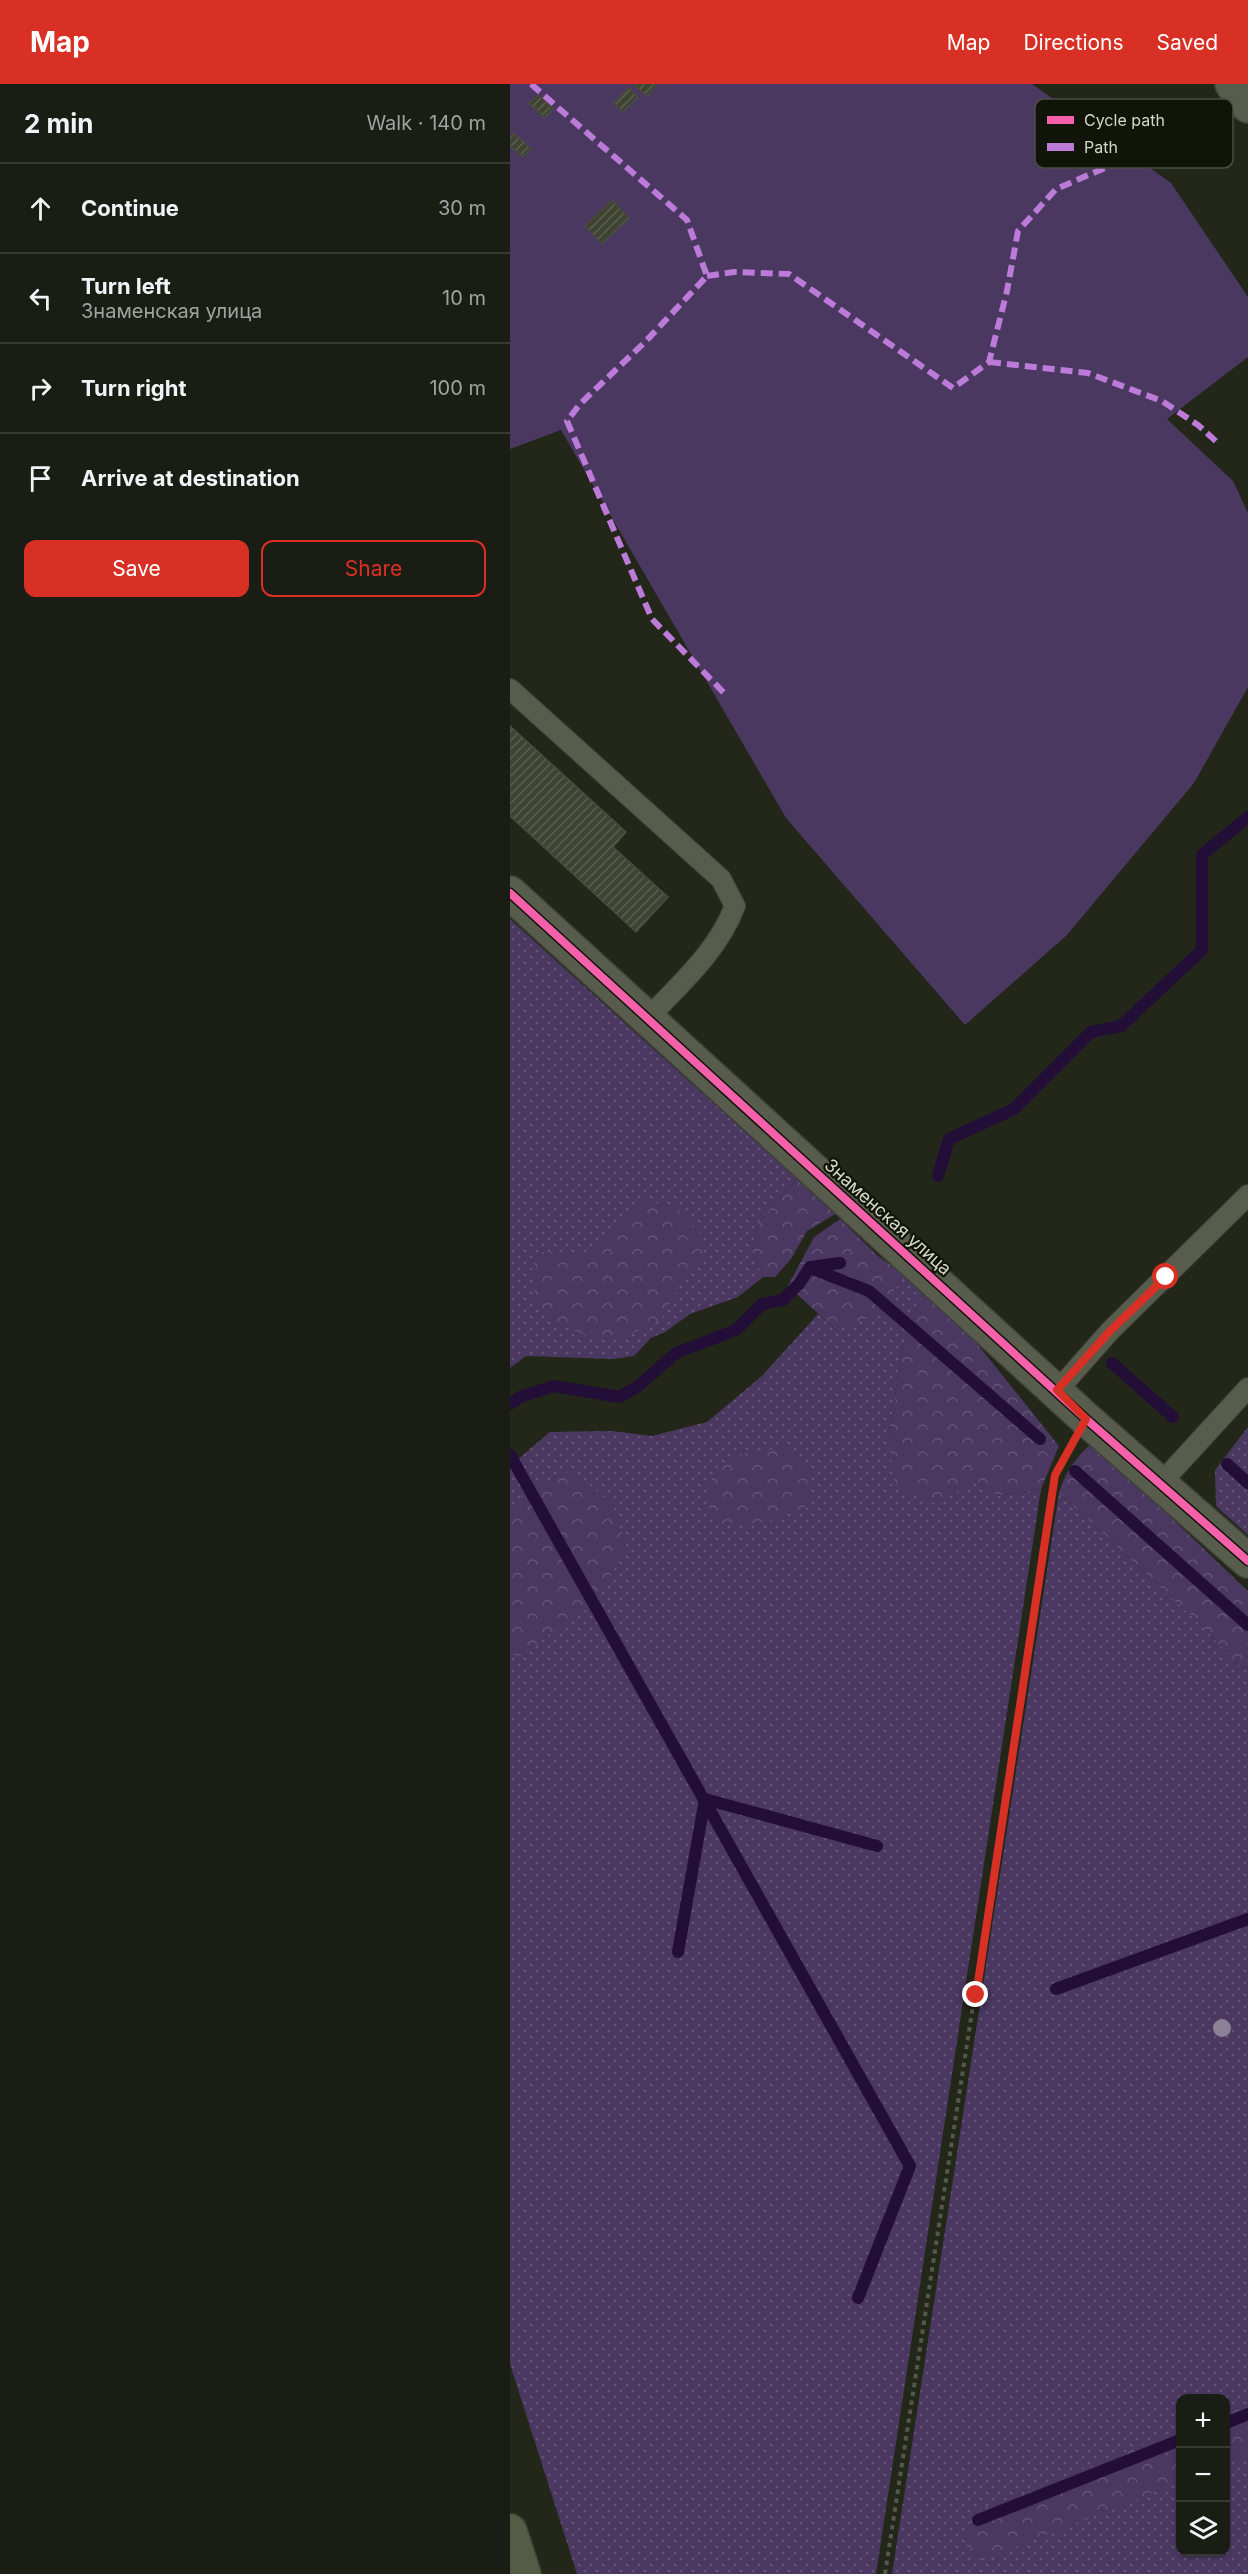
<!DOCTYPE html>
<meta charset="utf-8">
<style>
:root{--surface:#1a1d13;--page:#23261c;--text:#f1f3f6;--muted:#9fa2a0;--line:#383b33;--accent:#d93025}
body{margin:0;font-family:Inter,sans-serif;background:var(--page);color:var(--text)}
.controls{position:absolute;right:18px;bottom:18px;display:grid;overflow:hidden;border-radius:12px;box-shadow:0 2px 4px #0004}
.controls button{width:54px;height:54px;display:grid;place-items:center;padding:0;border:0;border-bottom:2px solid var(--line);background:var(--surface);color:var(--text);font:30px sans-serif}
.stop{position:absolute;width:18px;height:18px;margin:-14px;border:4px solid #d93025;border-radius:50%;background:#fff}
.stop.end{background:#d93025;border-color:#fff;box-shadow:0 2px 6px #0008}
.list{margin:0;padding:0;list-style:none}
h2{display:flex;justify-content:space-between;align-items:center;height:78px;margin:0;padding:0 24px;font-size:26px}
h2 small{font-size:20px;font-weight:400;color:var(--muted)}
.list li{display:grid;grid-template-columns:39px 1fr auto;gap:18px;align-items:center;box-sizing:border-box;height:90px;padding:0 24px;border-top:2px solid var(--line)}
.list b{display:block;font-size:22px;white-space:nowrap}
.list p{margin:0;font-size:20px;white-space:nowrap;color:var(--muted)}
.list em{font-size:20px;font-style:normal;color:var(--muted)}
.actions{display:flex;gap:12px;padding:18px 24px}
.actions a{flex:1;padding:14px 0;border:2px solid var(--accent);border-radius:12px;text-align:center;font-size:21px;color:var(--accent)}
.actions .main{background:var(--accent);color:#fff}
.icon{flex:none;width:33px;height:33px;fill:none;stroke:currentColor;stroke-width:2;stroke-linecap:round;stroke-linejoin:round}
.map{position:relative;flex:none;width:738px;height:2490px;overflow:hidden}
header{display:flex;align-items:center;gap:36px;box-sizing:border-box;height:84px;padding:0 30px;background:var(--accent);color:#fff}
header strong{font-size:28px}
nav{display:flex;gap:33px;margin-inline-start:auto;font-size:21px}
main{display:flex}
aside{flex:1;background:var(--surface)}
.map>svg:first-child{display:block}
.grass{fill:url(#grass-dots);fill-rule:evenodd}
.forest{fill:url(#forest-crowns)}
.green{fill:#4a3861}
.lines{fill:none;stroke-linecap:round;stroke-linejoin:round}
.stream{stroke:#230e38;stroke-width:12}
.building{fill:url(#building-hatch);stroke:#484b40;stroke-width:1.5}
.lane-casing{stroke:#3e4336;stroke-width:22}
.street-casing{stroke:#3e4336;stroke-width:36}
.primary-casing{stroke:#3e4336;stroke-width:36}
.path{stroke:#54584c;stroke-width:4;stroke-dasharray:4.5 4.5;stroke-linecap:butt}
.lane{stroke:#575c4d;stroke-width:20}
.street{stroke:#575c4d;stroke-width:33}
.primary{stroke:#555c46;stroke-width:33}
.quiet{stroke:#bd7bd9;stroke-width:6;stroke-dasharray:12 6;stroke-linecap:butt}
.cycleway-casing{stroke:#111409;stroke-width:11}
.cycleway{stroke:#f560ab;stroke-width:8}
.tree{fill:#8b8297}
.route{stroke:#d93025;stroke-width:8}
.labels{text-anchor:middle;stroke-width:4.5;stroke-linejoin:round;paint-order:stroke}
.street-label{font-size:18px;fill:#d3d9c9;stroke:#111409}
.key{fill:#111409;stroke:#4b4f43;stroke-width:1.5}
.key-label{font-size:16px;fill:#d3d9c9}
</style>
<header>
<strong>Map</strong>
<nav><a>Map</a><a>Directions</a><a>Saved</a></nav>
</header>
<main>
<aside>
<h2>2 min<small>Walk · 140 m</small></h2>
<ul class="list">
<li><svg class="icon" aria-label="ahead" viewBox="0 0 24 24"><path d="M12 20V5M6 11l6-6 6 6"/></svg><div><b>Continue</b></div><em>30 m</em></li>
<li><svg class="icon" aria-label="left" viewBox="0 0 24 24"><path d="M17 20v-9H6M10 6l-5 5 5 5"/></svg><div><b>Turn left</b><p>Знаменская улица</p></div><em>10 m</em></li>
<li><svg class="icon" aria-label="right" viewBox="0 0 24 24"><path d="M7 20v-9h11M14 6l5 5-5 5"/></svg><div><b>Turn right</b></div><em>100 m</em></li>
<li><svg class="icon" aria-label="arrive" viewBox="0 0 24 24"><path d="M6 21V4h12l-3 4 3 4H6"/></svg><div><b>Arrive at destination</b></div></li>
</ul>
<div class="actions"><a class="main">Save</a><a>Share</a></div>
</aside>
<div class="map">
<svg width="738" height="2490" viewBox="0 0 738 2490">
<defs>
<pattern id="grass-dots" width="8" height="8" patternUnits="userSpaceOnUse" patternTransform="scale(1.5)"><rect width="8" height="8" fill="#4a3861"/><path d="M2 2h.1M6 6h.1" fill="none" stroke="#635476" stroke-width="1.8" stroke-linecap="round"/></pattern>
<pattern id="forest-crowns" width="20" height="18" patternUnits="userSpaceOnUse" patternTransform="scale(1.5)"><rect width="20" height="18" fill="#4a3861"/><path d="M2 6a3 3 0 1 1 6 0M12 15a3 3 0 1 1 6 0" fill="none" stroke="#635476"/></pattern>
<pattern id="building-hatch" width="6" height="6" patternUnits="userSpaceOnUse" patternTransform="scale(1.5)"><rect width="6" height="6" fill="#3f4432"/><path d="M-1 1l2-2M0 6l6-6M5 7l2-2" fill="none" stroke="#5a5e4e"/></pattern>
</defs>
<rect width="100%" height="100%" fill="#232719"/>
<path class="grass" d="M0,835L287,1095L247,1140L242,1168L253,1193L228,1213L180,1230L155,1248L141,1254L124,1272L103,1275L16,1272L0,1284Z
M396,1192L414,1207L391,1268L379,1354L464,1395L488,1412L531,1405L366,2490H67L0,2280V1382L40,1348L102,1347L142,1352L197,1338L252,1292L308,1230L326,1246L384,1205Z
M738,1343V1451L706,1422L705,1386Z
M549,1409L691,1541L726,1579L738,1586V2490H382ZM670,2314H716V2468H670Z"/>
<path class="forest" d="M287,1095L325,1130L297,1147L281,1175L265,1193H253L242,1168L247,1140Z
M136,1117L167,1123L193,1153L192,1179L168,1204L151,1236L123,1249L89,1257L52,1242L25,1217L22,1181L32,1168H53L72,1172Z
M330,1135L368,1172L396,1192L363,1232L326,1246L278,1202L304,1153Z
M414,1207L452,1241L549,1362L531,1405L487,1412L464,1395L428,1421L384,1401L379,1354L391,1268Z
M589,1353L602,1377L738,1507V1586L726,1579L691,1541L549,1409C556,1385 569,1369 589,1353Z
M279,1363L300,1391L299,1421L258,1438L207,1440L195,1415L205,1385L235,1369Z
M63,1386L103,1421L117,1464L83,1521L37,1552L13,1572L0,1571V1429L14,1407Z
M738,2319V2371L716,2380V2328Z
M670,2346V2398L471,2477L458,2471L455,2455L461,2435L476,2422L510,2411Z"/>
<path class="green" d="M0,0H522L661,99L738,213V273L657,335L723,397L738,429V603L684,699L557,851L455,941L276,734L51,346L0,365Z"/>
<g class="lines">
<path class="stream" d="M428,1092L439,1055L504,1025L581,948L611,942L692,866V771L738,733
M300,1184L359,1207L530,1355
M602,1279L663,1333
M0,1320L10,1313L44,1302L109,1313L127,1303L166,1269L226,1246L252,1220L273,1216L289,1200L300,1183L330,1179
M0,1371L400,2082L348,2214
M717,1380L738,1399
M565,1387L738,1541
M168,1868L195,1715L367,1762
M546,1905L738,1835
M716,2339L738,2330
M468,2436L670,2356"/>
</g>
<path class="building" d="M126,0H147L138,12L124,2Z
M119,4L128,13L113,28L104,19Z
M29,11L43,25L34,34L19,19Z
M4,49L21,65L13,73L0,62V53Z
M102,116L119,134L92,160L75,142Z
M0,642L116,748L103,763L158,813L126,848L0,732Z"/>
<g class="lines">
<g class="lane-casing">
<path id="lane" d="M0,605L211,795L225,822C208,867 170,900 137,935
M547,1307L600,1247L738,1111
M651,1399L738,1304"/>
</g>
<g class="street-casing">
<path id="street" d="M722,0L738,22
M0,809L576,1335L738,1477"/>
</g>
<g class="primary-casing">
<path id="primary" d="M0,2447L14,2490"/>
</g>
<path class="path" d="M375,2490L545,1391L558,1367"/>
<use href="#lane" class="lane"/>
<use href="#street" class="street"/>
<use href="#primary" class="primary"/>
<path class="quiet" d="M21,0L177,136L197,192L136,257L70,320L57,337L142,535L217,612
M197,192L224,188L279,190L443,304L479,278L497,207L508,147L546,105L602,81
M479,278L578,289L652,317L688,341L709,360"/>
<g class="cycleway-casing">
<path id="cycleway" d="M0,809L576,1335L738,1477"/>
</g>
<use href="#cycleway" class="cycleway"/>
</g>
<circle class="tree" cx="712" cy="1944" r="9"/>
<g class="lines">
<path class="route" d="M466,1911L545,1391L576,1335L547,1306L600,1247L656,1193"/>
</g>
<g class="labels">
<g class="street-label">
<text transform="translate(378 1133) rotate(42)" y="6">Знаменская улица</text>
</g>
</g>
<rect x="525" y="15" width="198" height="69" rx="9" class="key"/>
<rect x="537" y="32" width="27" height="8" fill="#f560ab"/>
<rect x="537" y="59" width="27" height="8" fill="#bd7bd9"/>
<g class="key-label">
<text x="574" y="42">Cycle path</text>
<text x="574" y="69">Path</text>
</g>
</svg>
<div class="controls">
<button>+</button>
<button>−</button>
<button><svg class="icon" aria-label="layers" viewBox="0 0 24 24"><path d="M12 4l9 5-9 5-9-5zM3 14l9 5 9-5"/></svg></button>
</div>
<div class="stop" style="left:656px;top:1193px"></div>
<div class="stop end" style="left:466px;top:1911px"></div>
</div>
</main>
